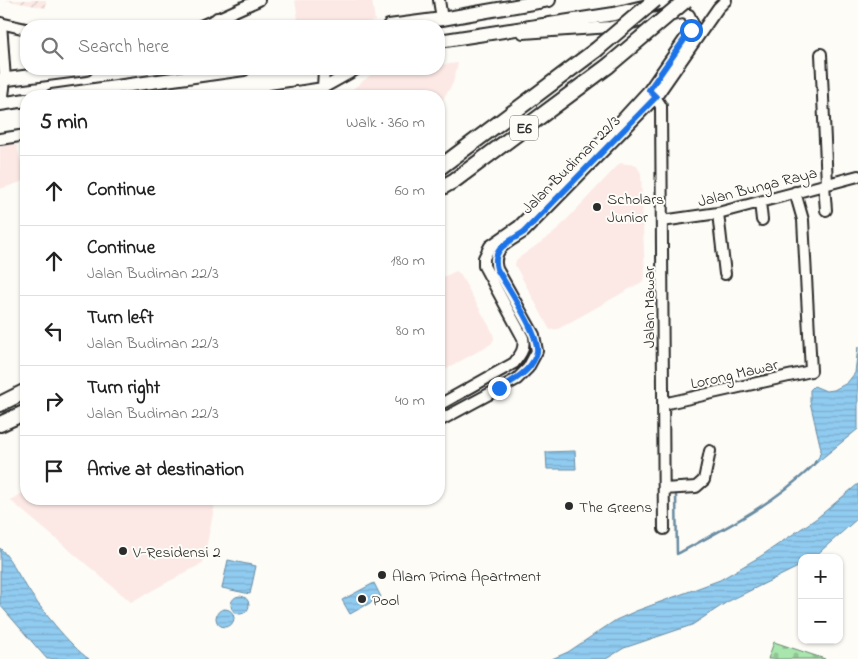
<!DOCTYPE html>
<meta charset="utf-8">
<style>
:root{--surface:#fff;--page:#f2f2f2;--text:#222;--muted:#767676;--line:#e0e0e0}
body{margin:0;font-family:"Indie Flower",sans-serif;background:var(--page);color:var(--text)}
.controls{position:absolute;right:15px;bottom:15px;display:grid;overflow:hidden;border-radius:10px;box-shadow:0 1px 4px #0004}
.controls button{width:45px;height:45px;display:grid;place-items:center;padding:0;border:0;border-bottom:1px solid var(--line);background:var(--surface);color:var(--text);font:25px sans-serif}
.stop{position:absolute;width:15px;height:15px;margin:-11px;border:4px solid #1a73e8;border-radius:50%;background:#fff}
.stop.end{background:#1a73e8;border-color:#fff;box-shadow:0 1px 5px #0008}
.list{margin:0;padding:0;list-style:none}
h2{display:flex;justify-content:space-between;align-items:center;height:65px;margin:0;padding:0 20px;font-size:21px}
h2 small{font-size:16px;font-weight:400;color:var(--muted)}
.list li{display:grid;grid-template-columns:32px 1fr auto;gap:15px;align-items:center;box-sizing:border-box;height:70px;padding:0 20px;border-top:1px solid var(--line)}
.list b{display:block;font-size:19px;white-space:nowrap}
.list p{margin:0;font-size:16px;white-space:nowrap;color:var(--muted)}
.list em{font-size:16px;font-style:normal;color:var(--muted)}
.icon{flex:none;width:28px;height:28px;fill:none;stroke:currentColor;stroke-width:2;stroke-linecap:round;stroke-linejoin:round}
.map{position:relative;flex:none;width:858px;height:659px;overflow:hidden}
.search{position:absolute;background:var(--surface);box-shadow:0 1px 4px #0004;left:20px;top:20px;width:425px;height:55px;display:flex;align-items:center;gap:12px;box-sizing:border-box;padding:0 18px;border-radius:20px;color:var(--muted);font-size:19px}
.panel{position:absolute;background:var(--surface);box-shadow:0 1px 4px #0004;left:20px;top:90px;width:425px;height:415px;border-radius:20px}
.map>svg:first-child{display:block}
.built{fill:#fce9e5}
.industrial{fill:url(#industrial-furrows)}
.cemetery{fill:url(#cemetery-stones);stroke:#6a886c}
.water{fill:url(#water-rules);stroke:#688ba1}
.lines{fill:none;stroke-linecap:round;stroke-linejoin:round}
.stream{stroke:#688ba1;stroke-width:2.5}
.minor-casing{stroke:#2b2b2b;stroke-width:14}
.major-casing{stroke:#2b2b2b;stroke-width:16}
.highway-casing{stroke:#2b2b2b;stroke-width:18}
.minor{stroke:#fdfcf7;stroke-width:10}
.major{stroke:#fdfcf7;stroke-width:12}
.highway{stroke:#fdfcf7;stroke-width:14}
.highway-bridge-casing{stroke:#2b2b2b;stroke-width:18;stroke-linecap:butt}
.highway-bridge{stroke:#fdfcf7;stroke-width:14}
.route{stroke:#1a73e8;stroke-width:6}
.poi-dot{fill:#2b2b2b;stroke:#fdfcf7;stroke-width:2}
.labels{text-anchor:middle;stroke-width:4;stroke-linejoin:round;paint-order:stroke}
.shield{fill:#fdfcf7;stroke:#6a6a68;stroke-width:1}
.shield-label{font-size:15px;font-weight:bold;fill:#2b2b2b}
.street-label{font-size:16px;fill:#2b2b2b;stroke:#fdfcf7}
.poi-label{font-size:16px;fill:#2b2b2b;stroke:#fdfcf7;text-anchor:start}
</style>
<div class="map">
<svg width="858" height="659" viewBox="0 0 858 659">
<defs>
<pattern id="industrial-furrows" width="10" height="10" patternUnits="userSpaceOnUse" patternTransform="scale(1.25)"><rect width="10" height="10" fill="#fce9e5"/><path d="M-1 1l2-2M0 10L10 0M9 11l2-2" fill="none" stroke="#d8c8c5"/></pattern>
<pattern id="cemetery-stones" width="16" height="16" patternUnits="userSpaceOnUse" patternTransform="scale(1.25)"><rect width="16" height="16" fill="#a8e6ad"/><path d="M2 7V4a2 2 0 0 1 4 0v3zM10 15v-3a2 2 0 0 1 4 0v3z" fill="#91c595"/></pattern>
<pattern id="water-rules" width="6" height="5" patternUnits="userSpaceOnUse" patternTransform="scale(1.25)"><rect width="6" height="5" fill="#90cbf0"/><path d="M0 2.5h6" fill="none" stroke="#7caece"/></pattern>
</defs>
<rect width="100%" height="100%" fill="#fdfcf7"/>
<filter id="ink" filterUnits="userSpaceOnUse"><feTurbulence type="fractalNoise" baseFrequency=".02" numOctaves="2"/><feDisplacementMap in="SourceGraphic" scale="10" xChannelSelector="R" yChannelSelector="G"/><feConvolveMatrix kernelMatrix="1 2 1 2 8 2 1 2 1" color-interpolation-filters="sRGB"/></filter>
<g filter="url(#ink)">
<path class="built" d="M295,0H372L375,21L340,26H299Z
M458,63L453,83L443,99L439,103V96H326L349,92L377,70L439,69V65Z
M15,140L24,174V179L21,182L0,189V143Z
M620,163L636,165L641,173L645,277L642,282L558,329L550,330L515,265L516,260L555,232Z
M456,271L460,274L493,333L494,339L491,344L439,373V279Z
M26,491V499H216L203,563L131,602L10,500Z"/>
<path class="industrial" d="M4,0H46V8Z"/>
<path class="cemetery" d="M774,642L825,659H768Z"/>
<path class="water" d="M858,347V429L815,464L814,462L819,457L821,449L810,402V390L814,386L826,391L834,390L847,383L855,373Z
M575,451L576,469H547L546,452Z
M858,484V518L813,558H802V565L727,602L692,625L624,648L606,659H552L568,652L616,620L636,611L720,580L761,556L817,518Z
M0,548C11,559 17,574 26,586C38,606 71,647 89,659H47L0,605Z
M228,560L256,566L250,594L222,588Z
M374,583L381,597L350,614L342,600Z
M231 605a9 9 0 1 1 18 0a9 9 0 1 1-18 0Z
M216 618a9 9 0 1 1 18 0a9 9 0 1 1-18 0Z"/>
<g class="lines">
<path class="stream" d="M676,494L677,554C716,533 752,515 787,488C798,479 808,472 816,462"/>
<g class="minor-casing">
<path id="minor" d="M439,0L442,19
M217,18L223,26
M0,23L26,29
M1,23L5,80L2,104
M201,26L259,0
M821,54L827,184
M323,88L324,69
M653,94L661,106L664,529
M271,96L323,88L357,69
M0,139L26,135
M824,185L826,210
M760,202L762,220
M718,213L725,274
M662,221L718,213L858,176
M663,404L811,371L803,220L795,192
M439,405L514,363C521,354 525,349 523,338L484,266V258L490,246L519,226L605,138L649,90L691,30L692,22L689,15L683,13L611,27L523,33
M439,421L517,379L528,368L537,351L534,335L497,269C491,248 509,242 524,232L656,97L718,8L726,0
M664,489L696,487L704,480L710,451"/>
</g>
<g class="major-casing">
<path id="major" d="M389,26L442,19L549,0
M439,41L614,14L672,0
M0,80L86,69
M52,96L244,69
M0,104L26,100"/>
</g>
<g class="highway-casing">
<path id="highway" d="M439,168L596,50
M439,189L455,180L608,66
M0,404L26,391
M0,424L26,412"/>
</g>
<use href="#minor" class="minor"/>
<use href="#major" class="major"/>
<use href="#highway" class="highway"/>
<g class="highway-bridge-casing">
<path id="highway-bridge" d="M596,50L655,0
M608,66L686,0"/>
</g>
<use href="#highway-bridge" class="highway-bridge"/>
</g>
</g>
<g class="lines" filter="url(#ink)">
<path class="route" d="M499,388C514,381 533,370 537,352C540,335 506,285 497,269C491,248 509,242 524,232L656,97L649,90L691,30"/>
</g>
<g class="poi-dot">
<circle cx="597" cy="207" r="5"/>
<circle cx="569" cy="506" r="5"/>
<circle cx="123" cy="551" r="5"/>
<circle cx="382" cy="575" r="5"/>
<circle cx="362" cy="599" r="5"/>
</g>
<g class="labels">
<rect class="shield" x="510" y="115.5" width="28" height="25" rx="4"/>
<g class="shield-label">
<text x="524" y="133">E6</text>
</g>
<g class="street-label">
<text transform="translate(570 164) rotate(-45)" y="6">Jalan Budiman 22/3</text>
<text transform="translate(757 186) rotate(-14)" y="6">Jalan Bunga Raya</text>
<text transform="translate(648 307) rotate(-90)" y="6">Jalan Mawar</text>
<text transform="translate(734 373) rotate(-13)" y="6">Lorong Mawar</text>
</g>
<g class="poi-label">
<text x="607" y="204">Scholars<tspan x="607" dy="18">Junior</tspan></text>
<text x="579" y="512">The Greens</text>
<text x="133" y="557">V-Residensi 2</text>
<text x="392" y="581">Alam Prima Apartment</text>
<text x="372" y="605">Pool</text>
</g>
</g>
</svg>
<div class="controls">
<button>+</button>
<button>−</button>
</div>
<div class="stop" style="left:691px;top:30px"></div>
<div class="stop end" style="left:499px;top:388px"></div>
<div class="search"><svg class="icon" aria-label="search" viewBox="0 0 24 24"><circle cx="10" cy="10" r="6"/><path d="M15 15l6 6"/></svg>Search here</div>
<section class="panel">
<h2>5 min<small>Walk · 360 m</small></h2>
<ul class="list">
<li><svg class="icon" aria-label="ahead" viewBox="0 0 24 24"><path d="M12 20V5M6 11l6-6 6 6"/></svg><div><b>Continue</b></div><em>60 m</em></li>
<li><svg class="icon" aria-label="ahead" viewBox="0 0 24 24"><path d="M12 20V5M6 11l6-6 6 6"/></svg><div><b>Continue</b><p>Jalan Budiman 22/3</p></div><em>180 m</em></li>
<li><svg class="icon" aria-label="left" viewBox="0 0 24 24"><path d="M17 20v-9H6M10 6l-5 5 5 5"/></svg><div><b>Turn left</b><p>Jalan Budiman 22/3</p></div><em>80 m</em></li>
<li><svg class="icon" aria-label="right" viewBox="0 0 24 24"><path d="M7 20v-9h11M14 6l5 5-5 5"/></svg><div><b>Turn right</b><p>Jalan Budiman 22/3</p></div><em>40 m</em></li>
<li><svg class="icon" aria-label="arrive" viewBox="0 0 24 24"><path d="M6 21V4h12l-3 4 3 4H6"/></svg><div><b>Arrive at destination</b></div></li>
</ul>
</section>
</div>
